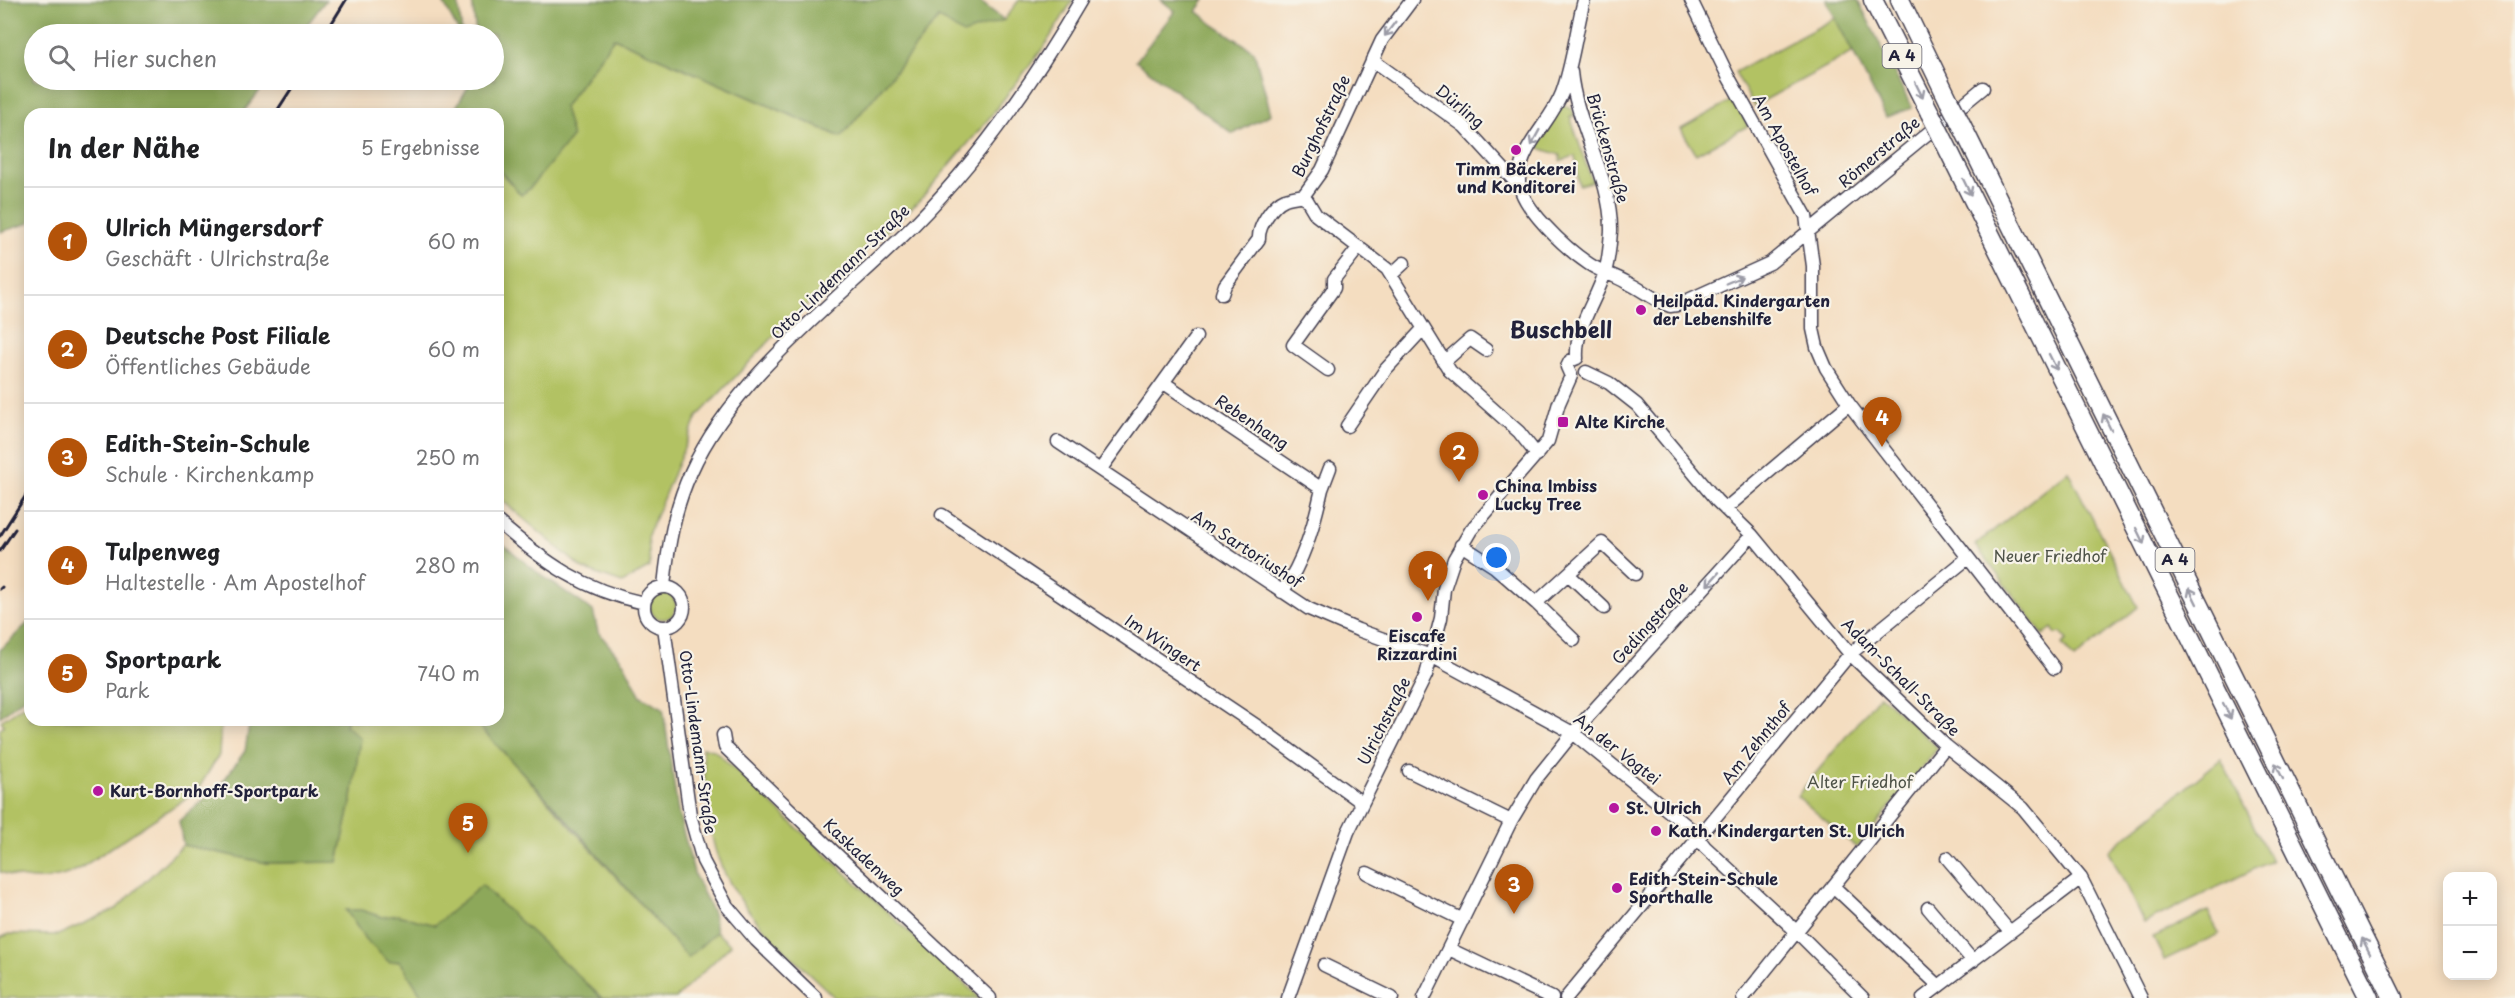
<!DOCTYPE html>
<html lang="de">
<meta charset="utf-8">
<style>
:root{--surface:#fff;--page:#f6f6f6;--text:#202124;--muted:#757577;--line:#e0e0e0;--accent:#b45309}
body{margin:0;font-family:"Playpen Sans",sans-serif;background:var(--page);color:var(--text)}
.controls{position:absolute;right:18px;bottom:18px;display:grid;overflow:hidden;border-radius:12px;box-shadow:0 3px 15px #0003}
.controls button{width:54px;height:54px;display:grid;place-items:center;padding:0;border:0;border-bottom:2px solid var(--line);background:var(--surface);color:var(--text);font:30px sans-serif}
.you{position:absolute;left:1497px;top:558px;width:21px;height:21px;margin:-15px;border:4px solid #fff;border-radius:50%;background:#1a73e8;box-shadow:0 0 0 9px #1a73e833}
.badge{display:grid;place-items:center;width:39px;height:39px;border-radius:50%;background:var(--accent);color:#fff;font-size:20px;font-weight:700}
.pin{position:absolute;translate:-50% -50px;filter:drop-shadow(0 2px 3px #0008)}
.pin::after{content:'';position:absolute;top:32px;width:21px;height:18px;background:inherit;clip-path:polygon(0 0,100% 0,50% 100%)}
.list{margin:0;padding:0;list-style:none}
h2{display:flex;justify-content:space-between;align-items:center;height:78px;margin:0;padding:0 24px;font-size:26px}
h2 small{font-size:20px;font-weight:400;color:var(--muted)}
.list li{display:grid;grid-template-columns:39px 1fr auto;gap:18px;align-items:center;box-sizing:border-box;height:108px;padding:0 24px;border-top:2px solid var(--line)}
.list b{display:block;font-size:22px;white-space:nowrap}
.list p{margin:0;font-size:20px;white-space:nowrap;color:var(--muted)}
.list em{font-size:20px;font-style:normal;color:var(--muted)}
.icon{flex:none;width:33px;height:33px;fill:none;stroke:currentColor;stroke-width:2;stroke-linecap:round;stroke-linejoin:round}
.map{position:relative;flex:none;width:2515px;height:998px;overflow:hidden}
.search{position:absolute;background:var(--surface);box-shadow:0 3px 15px #0003;left:24px;top:24px;width:480px;height:66px;display:flex;align-items:center;gap:15px;box-sizing:border-box;padding:0 21px;border-radius:33px;color:var(--muted);font-size:22px}
.panel{position:absolute;background:var(--surface);box-shadow:0 3px 15px #0003;left:24px;top:108px;width:480px;height:618px;border-radius:18px}
.map>svg:first-child{display:block}
.green{fill:#b2c264;stroke:#6a7250;stroke-width:1.5}
.forest{fill:#8da85a;stroke:#58654a;stroke-width:1.5}
.lines{fill:none;stroke-linecap:round;stroke-linejoin:round}
.minor-casing{stroke:#423e4f;stroke-width:15}
.highway-casing{stroke:#423e4f;stroke-width:21}
.minor{stroke:#fff;stroke-width:12}
.highway{stroke:#fff;stroke-width:18}
.rail{stroke:#22223b;stroke-width:3}
.highway-bridge-casing{stroke:#423e4f;stroke-width:21;stroke-linecap:butt}
.highway-bridge{stroke:#fff;stroke-width:18}
.oneway{stroke:#9c9ca7}
.poi-dot{fill:#b5179e;stroke:#f7f3e8;stroke-width:2}
.labels{text-anchor:middle;stroke-width:4.5;stroke-linejoin:round;paint-order:stroke}
.shield{fill:#f7f3e8;stroke:#62616f;stroke-width:1.5}
.shield-label{font-size:15px;font-weight:bold;fill:#22223b}
.street-label{font-size:16px;fill:#22223b;stroke:#f7f3e8}
.poi-label{font-size:16px;font-weight:bold;fill:#22223b;stroke:#f7f3e8;text-anchor:start}
.park-label{font-size:16px;fill:#4d5247;stroke:#f7f3e8}
.district-label{font-size:22px;font-weight:bold;fill:#22223b;stroke:#f7f3e8}
</style>
<div class="map">
<svg width="2515" height="998" viewBox="0 0 2515 998">
<rect width="100%" height="100%" fill="#f7f3e8"/>
<filter id="ink" filterUnits="userSpaceOnUse"><feTurbulence type="fractalNoise" baseFrequency=".0167" numOctaves="2"/><feDisplacementMap in="SourceGraphic" scale="12" xChannelSelector="R" yChannelSelector="G"/><feConvolveMatrix kernelMatrix="1 2 1 2 8 2 1 2 1" color-interpolation-filters="sRGB"/></filter>
<filter id="wash" filterUnits="userSpaceOnUse"><feTurbulence type="fractalNoise" baseFrequency=".008" numOctaves="4" result="noise"/><feDisplacementMap in="SourceGraphic" scale="24" xChannelSelector="R" yChannelSelector="G"/><feGaussianBlur stdDeviation="1.35" result="paint"/><feColorMatrix in="noise" values="0 0 0 0 0 0 0 0 0 0 0 0 0 0 0 0 0 1.4 0 .05"/><feComposite in="paint" operator="in"/></filter>
<g filter="url(#wash)">
<rect width="100%" height="100%" fill="#f4ddc0"/>
<path class="green" d="M1019,0H1073L1044,47L983,126L919,201L782,328L697,417L648,535L650,567L622,583L583,569L498,497V169L521,195L564,107L614,38L841,137L939,18L1004,20Z
M1835,18L1853,52L1754,106L1735,72Z
M1734,99L1748,126L1696,154L1681,129Z
M1565,106L1571,109L1575,116H1570L1591,179L1596,178L1597,180L1579,185L1575,156L1560,161V155L1536,147L1561,107Z
M2068,471L2138,607L2074,659L2062,644L2067,640L2061,633L2056,634L2052,628L2043,635L1975,545Z
M650 606a13 13 0 1 1 26 0a13 13 0 1 1-26 0Z
M1880,695L1938,748L1857,848L1797,796Z
M30,701V720H221L219,755L200,786L191,795L79,869C53,883 28,881 0,872V729L4,725L1,721Z
M347,720L376,722L475,720L688,957L716,932L731,945L676,998H0V938L9,934L58,935L116,909L183,845L267,863L338,862L352,798L359,738L345,725Z
M702,748L714,750L980,998H835C790,954 734,911 715,849C707,822 705,777 702,748Z
M2221,759L2271,861L2144,923L2109,851Z
M2208,911L2219,934L2164,960L2153,937Z"/>
<path class="forest" d="M0,0H326L300,34H34V80H268L242,114H30V223L0,232Z
M442,0H458L462,34H460Z
M472,0H978L1004,20L963,34L939,18L841,137L614,38L564,107L572,137L529,189L521,195L498,169V114H452L472,80H494V34H476Z
M1161,0H1205L1197,11L1214,25L1254,51L1271,114L1233,134L1136,61L1175,11Z
M1826,0H1858L1912,108L1886,117Z
M498,540L537,572L593,611L598,632L624,663L641,696L663,708L678,812L695,876L713,913L716,932L688,958L569,822L476,723L475,720H498V604L502,600L498,594Z
M30,621V693L0,717V650Z
M250,720H347L345,725L360,738L352,798L338,862L267,863L183,845L179,821L222,783L245,751Z
M482,885L499,902L602,998H423L400,961L389,962L365,939L346,910H361L382,917L398,915L435,925Z"/>
</g>
<g filter="url(#ink)">
<g class="lines">
<g class="minor-casing">
<path id="minor" d="M1412,0L1382,40L1322,170L1304,195L1316,215L1387,269L1450,371L1519,432L1537,455
M1584,0C1576,31 1573,63 1562,93C1551,122 1521,145 1519,178C1517,205 1568,250 1589,264C1601,272 1614,275 1626,282C1641,289 1654,300 1670,306L1677,305L1770,263L1983,88
M1691,0L1728,76L1806,216L1813,266V329L1817,347L1826,368L1849,404L1882,447L2054,668
M1372,60L1464,126L1519,186
M1571,72C1576,126 1612,178 1611,231C1610,245 1609,259 1605,272C1596,302 1575,326 1577,358
M1391,275L1404,263
M1222,294L1225,285L1259,239C1258,226 1273,204 1285,199C1291,197 1298,196 1304,195
M1444,362L1470,339L1486,350
M1328,370L1293,345L1334,288V279L1359,247
M1586,372L1609,383L1637,405L1717,501L1752,535L1850,654L1946,746L2023,808L2081,878L2141,998
M1571,376L1567,367L1570,361L1577,358
M1164,383L1322,489C1314,525 1304,561 1282,592
M1347,426L1386,369L1423,329
M1058,442L1309,609L1358,630L1431,656L1573,733L1692,830L1705,847L1796,931L1863,998
M1100,470L1196,337
M1322,489L1330,468
M1725,509L1849,404
M942,515L1257,726L1361,802
M498,522C544,562 583,590 644,603
M1461,545L1495,567L1536,603L1602,543L1635,574
M1568,574L1604,608
M664,586C668,547 674,509 691,472C734,376 840,299 914,225C980,158 1034,81 1081,0
M644 607a20 20 0 1 1 40 0a20 20 0 1 1-40 0Z
M1536,603L1574,640
M664,627L690,815L703,861L727,906L756,940L816,998
M723,735L725,747L834,852L990,998
M1409,771L1511,821
M1947,858L2010,932
M1367,873L1463,920
M1833,886L1939,986
M1928,908L1973,961
M1449,949L1552,998
M1324,965L1392,998
M1288,998L1348,832L1426,675L1441,618L1444,589L1454,559L1471,530L1548,441L1559,403L1571,376
M1424,998L1511,821L1536,779L1573,733L1752,535
M1566,998L1850,654L1968,558
M1743,998L1946,746
M1923,998L2081,878"/>
</g>
<g class="highway-casing">
<path id="highway" d="M1873,0L1930,113
M1900,0L1949,101
M1959,120L2393,998
M1941,135L2369,998"/>
</g>
<use href="#minor" class="minor"/>
<use href="#highway" class="highway"/>
<path class="rail" d="M325,34L346,0
M275,114L297,80
M0,536L30,489
M0,551L15,529
M0,589L2,587"/>
<g class="highway-bridge-casing">
<path id="highway-bridge" d="M1949,101L1959,120
M1930,113L1941,135"/>
</g>
<use href="#highway-bridge" class="highway-bridge"/>
</g>
<defs><path id="oneway-shaft" d="M-6 0H5M1.5-3L5.5 0L1.5 3" fill="none" stroke-width="1.6" stroke-linecap="round" stroke-linejoin="round" transform="scale(1.5)"/></defs>
<g class="oneway">
<use href="#oneway-shaft" transform="translate(1390 29) rotate(127)"/>
<use href="#oneway-shaft" transform="translate(1919 90) rotate(64)"/>
<use href="#oneway-shaft" transform="translate(1535 138) rotate(119)"/>
<use href="#oneway-shaft" transform="translate(1967 187) rotate(64)"/>
<use href="#oneway-shaft" transform="translate(1734 280) rotate(-23)"/>
<use href="#oneway-shaft" transform="translate(2053 362) rotate(63)"/>
<use href="#oneway-shaft" transform="translate(2107 422) rotate(-116)"/>
<use href="#oneway-shaft" transform="translate(2140 536) rotate(64)"/>
<use href="#oneway-shaft" transform="translate(1713 579) rotate(132)"/>
<use href="#oneway-shaft" transform="translate(2193 596) rotate(-116)"/>
<use href="#oneway-shaft" transform="translate(2227 711) rotate(64)"/>
<use href="#oneway-shaft" transform="translate(2279 771) rotate(-116)"/>
<use href="#oneway-shaft" transform="translate(2366 946) rotate(-117)"/>
</g>
</g>
<g class="poi-dot">
<circle cx="1516" cy="150" r="6"/>
<circle cx="1641" cy="310" r="6"/>
<rect x="1557" y="416" width="12" height="12" rx="3"/>
<circle cx="1483" cy="495" r="6"/>
<circle cx="1417" cy="617" r="6"/>
<circle cx="98" cy="791" r="6"/>
<circle cx="1614" cy="808" r="6"/>
<circle cx="1656" cy="831" r="6"/>
<circle cx="1617" cy="888" r="6"/>
</g>
<g class="labels">
<g class="shield">
<rect x="1882.5" y="44" width="39" height="24" rx="4.5"/>
<rect x="2155.5" y="548" width="39" height="24" rx="4.5"/>
</g>
<g class="shield-label">
<text x="1902" y="61">A 4</text>
<text x="2175" y="565">A 4</text>
</g>
<g class="street-label">
<text transform="translate(1460 106) rotate(40)" y="6">Dürling</text>
<text transform="translate(1321 126) rotate(-64)" y="6">Burghofstraße</text>
<text transform="translate(1785 145) rotate(61)" y="6">Am Apostelhof</text>
<text transform="translate(1608 148) rotate(74)" y="6">Brückenstraße</text>
<text transform="translate(1879 152) rotate(-40)" y="6">Römerstraße</text>
<text transform="translate(840 272) rotate(-44)" y="6">Otto-Lindemann-Straße</text>
<text transform="translate(1252 422) rotate(34)" y="6">Rebenhang</text>
<text transform="translate(1247 549) rotate(33)" y="6">Am Sartoriushof</text>
<text transform="translate(1650 623) rotate(-48)" y="6">Gedingstraße</text>
<text transform="translate(1163 643) rotate(34)" y="6">Im Wingert</text>
<text transform="translate(1901 677) rotate(45)" y="6">Adam-Schall-Straße</text>
<text transform="translate(1384 721) rotate(-63)" y="6">Ulrichstraße</text>
<text transform="translate(698 742) rotate(82)" y="6">Otto-Lindemann-Straße</text>
<text transform="translate(1756 743) rotate(-51)" y="6">Am Zehnthof</text>
<text transform="translate(1617 749) rotate(38)" y="6">An der Vogtei</text>
<text transform="translate(864 857) rotate(43)" y="6">Kaskadenweg</text>
</g>
<g class="poi-label">
<text x="1516" y="175" text-anchor="middle">Timm Bäckerei<tspan x="1516" dy="18">und Konditorei</tspan></text>
<text x="1653" y="307">Heilpäd. Kindergarten<tspan x="1653" dy="18">der Lebenshilfe</tspan></text>
<text x="1575" y="428">Alte Kirche</text>
<text x="1495" y="492">China Imbiss<tspan x="1495" dy="18">Lucky Tree</tspan></text>
<text x="1417" y="642" text-anchor="middle">Eiscafe<tspan x="1417" dy="18">Rizzardini</tspan></text>
<text x="110" y="797">Kurt-Bornhoff-Sportpark</text>
<text x="1626" y="814">St. Ulrich</text>
<text x="1668" y="837">Kath. Kindergarten St. Ulrich</text>
<text x="1629" y="885">Edith-Stein-Schule<tspan x="1629" dy="18">Sporthalle</tspan></text>
</g>
<g class="park-label">
<text x="2050" y="562">Neuer Friedhof</text>
<text x="1860" y="788">Alter Friedhof</text>
</g>
<g class="district-label">
<text x="1561" y="338">Buschbell</text>
</g>
</g>
</svg>
<div class="controls">
<button>+</button>
<button>−</button>
</div>
<div class="you"></div>
<div class="pin badge" style="left:1428px;top:601px">1</div>
<div class="pin badge" style="left:1459px;top:482px">2</div>
<div class="pin badge" style="left:1514px;top:914px">3</div>
<div class="pin badge" style="left:1882px;top:447px">4</div>
<div class="pin badge" style="left:468px;top:853px">5</div>
<div class="search"><svg class="icon" aria-label="search" viewBox="0 0 24 24"><circle cx="10" cy="10" r="6"/><path d="M15 15l6 6"/></svg>Hier suchen</div>
<section class="panel">
<h2>In der Nähe<small>5 Ergebnisse</small></h2>
<ul class="list">
<li><span class="badge">1</span><div><b>Ulrich Müngersdorf</b><p>Geschäft · Ulrichstraße</p></div><em>60 m</em></li>
<li><span class="badge">2</span><div><b>Deutsche Post Filiale</b><p>Öffentliches Gebäude</p></div><em>60 m</em></li>
<li><span class="badge">3</span><div><b>Edith-Stein-Schule</b><p>Schule · Kirchenkamp</p></div><em>250 m</em></li>
<li><span class="badge">4</span><div><b>Tulpenweg</b><p>Haltestelle · Am Apostelhof</p></div><em>280 m</em></li>
<li><span class="badge">5</span><div><b>Sportpark</b><p>Park</p></div><em>740 m</em></li>
</ul>
</section>
</div>
